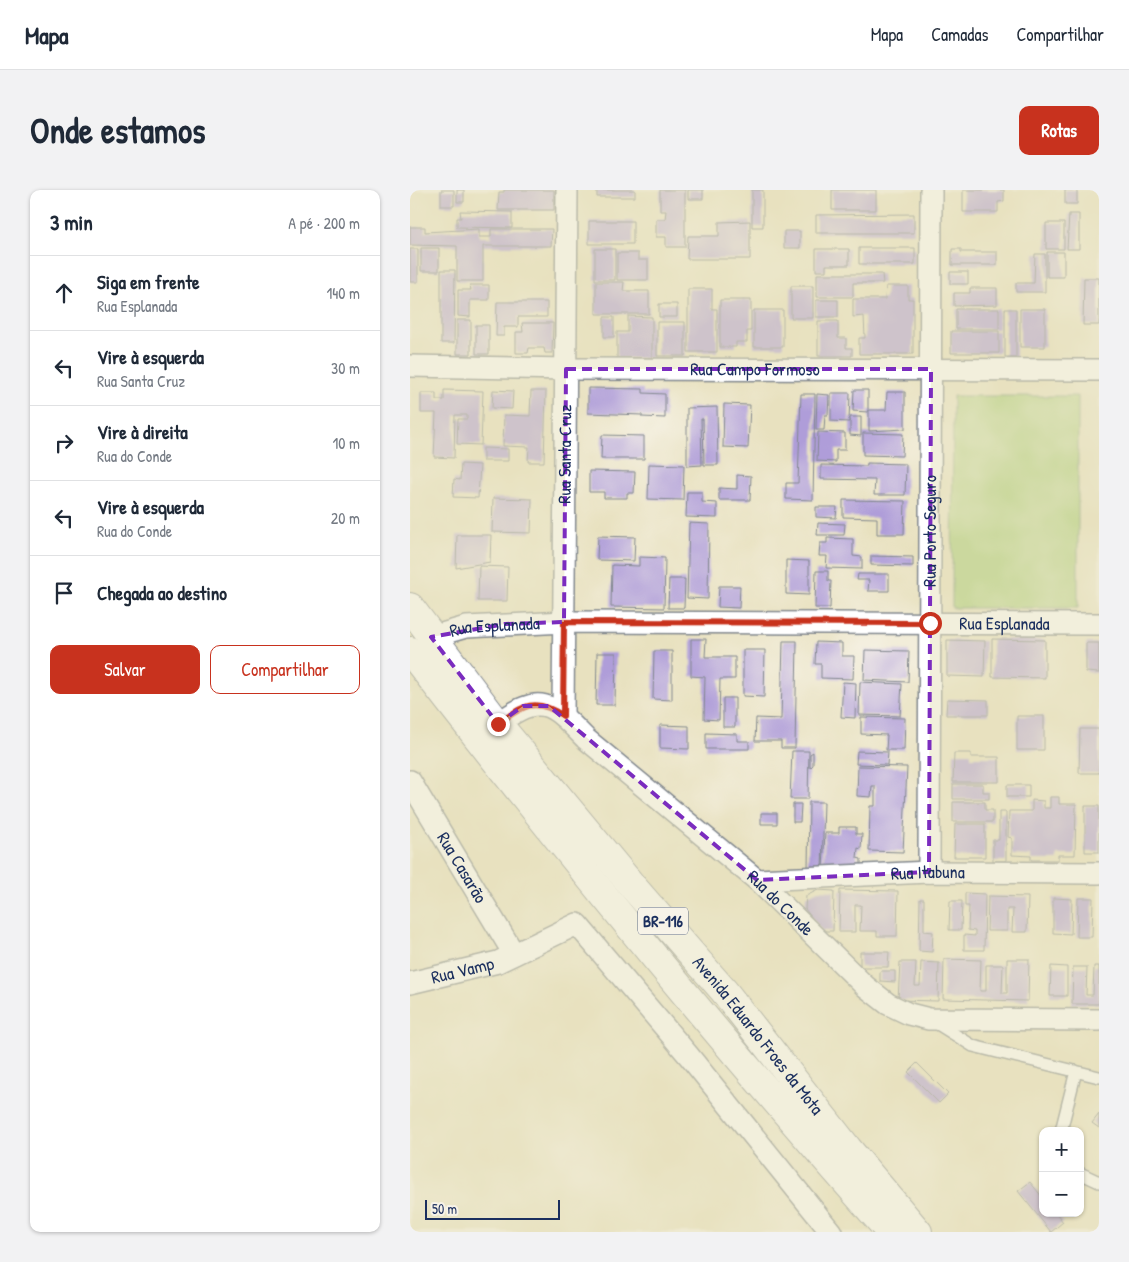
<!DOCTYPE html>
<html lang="pt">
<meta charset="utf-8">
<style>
:root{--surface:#fff;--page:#f2f2f3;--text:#1f2937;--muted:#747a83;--line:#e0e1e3;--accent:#c8321e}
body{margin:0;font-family:"Patrick Hand",sans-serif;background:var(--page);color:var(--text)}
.controls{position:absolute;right:15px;bottom:15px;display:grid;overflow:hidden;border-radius:10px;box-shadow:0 1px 4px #0004}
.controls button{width:45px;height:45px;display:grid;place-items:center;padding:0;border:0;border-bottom:1px solid var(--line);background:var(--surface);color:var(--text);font:25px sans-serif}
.scale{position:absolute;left:15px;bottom:12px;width:135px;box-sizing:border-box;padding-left:5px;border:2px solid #1b2f5e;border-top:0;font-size:14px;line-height:18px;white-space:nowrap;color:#1b2f5e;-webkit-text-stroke:4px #f7f3e8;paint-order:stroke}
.stop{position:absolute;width:15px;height:15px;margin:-11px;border:4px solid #c8321e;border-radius:50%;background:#fff}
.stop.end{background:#c8321e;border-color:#fff;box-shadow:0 1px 5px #0008}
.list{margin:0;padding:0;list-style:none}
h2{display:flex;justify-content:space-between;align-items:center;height:65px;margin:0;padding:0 20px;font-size:21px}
h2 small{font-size:16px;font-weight:400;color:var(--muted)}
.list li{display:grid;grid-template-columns:32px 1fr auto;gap:15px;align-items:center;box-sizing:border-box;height:75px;padding:0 20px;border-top:1px solid var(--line)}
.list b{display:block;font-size:19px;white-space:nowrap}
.list p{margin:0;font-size:16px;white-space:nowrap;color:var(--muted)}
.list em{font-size:16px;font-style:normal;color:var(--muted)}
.actions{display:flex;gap:10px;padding:15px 20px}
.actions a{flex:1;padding:11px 0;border:1px solid var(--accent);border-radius:10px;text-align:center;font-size:18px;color:var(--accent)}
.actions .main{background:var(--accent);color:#fff}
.icon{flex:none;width:28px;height:28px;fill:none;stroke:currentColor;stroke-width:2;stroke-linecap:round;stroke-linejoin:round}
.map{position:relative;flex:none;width:689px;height:1042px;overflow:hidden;border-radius:10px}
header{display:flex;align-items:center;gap:30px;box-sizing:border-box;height:70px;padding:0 25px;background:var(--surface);border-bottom:1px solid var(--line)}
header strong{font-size:24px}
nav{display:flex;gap:28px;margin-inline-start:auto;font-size:18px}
.intro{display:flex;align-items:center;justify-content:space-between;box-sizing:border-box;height:120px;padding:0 30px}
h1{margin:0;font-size:35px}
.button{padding:12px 22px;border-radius:10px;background:var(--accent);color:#fff;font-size:18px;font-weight:700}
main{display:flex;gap:30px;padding:0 30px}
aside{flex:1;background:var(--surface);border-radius:10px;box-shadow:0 1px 4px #0004}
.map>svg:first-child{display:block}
.green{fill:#a9cd76;stroke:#627e6a}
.building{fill:#af9dd9}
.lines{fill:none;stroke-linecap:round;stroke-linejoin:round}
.lane-casing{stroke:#82888e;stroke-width:14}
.street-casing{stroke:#82888e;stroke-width:24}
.highway-casing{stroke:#82888e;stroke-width:30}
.lane{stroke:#fff;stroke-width:11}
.street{stroke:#fff;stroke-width:21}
.highway{stroke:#fff;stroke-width:28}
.route{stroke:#c8321e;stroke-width:6}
.marked{fill:none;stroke:#7b2cbf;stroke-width:4;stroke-dasharray:10 6;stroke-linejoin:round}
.labels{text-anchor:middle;stroke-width:4.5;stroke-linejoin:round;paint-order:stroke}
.shield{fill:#f7f3e8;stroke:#5d6a87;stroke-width:1}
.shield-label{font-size:16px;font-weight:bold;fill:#1b2f5e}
.street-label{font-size:18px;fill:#1b2f5e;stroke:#f7f3e8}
</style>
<header>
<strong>Mapa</strong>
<nav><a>Mapa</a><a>Camadas</a><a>Compartilhar</a></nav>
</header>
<div class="intro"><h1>Onde estamos</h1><a class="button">Rotas</a></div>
<main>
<aside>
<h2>3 min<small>A pé · 200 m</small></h2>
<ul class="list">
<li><svg class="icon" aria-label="ahead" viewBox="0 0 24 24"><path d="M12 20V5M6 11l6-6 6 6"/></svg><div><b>Siga em frente</b><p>Rua Esplanada</p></div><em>140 m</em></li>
<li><svg class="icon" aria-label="left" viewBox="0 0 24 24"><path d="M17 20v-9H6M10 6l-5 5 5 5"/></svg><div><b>Vire à esquerda</b><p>Rua Santa Cruz</p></div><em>30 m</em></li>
<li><svg class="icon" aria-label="right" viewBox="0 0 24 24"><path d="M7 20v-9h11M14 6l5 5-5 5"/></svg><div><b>Vire à direita</b><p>Rua do Conde</p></div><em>10 m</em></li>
<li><svg class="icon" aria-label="left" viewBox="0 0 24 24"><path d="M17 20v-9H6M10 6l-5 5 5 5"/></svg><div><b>Vire à esquerda</b><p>Rua do Conde</p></div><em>20 m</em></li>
<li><svg class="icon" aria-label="arrive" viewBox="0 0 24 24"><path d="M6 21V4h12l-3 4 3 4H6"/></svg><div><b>Chegada ao destino</b></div></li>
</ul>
<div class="actions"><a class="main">Salvar</a><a>Compartilhar</a></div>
</aside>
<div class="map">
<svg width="689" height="1042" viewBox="0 0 689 1042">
<rect width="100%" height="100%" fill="#f7f3e8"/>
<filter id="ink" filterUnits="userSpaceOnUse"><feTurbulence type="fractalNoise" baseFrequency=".02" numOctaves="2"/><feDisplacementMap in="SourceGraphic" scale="10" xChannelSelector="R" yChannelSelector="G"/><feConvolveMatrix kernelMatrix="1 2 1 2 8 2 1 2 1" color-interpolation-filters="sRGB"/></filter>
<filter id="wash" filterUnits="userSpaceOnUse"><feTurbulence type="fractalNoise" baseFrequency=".0096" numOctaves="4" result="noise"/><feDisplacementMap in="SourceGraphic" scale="20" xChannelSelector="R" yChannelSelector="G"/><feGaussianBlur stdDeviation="1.12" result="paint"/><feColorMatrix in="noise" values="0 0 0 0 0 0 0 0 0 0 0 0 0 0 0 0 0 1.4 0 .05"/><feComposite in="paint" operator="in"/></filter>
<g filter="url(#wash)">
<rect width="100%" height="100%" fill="#e8e1bf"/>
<path class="green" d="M543,206H668V418H542Z"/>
<g id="blocks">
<path class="building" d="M31,0H44V16H31Z
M47,0H54V12H47Z
M94,0H144V20H88L89,2H94Z
M187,0H225V7H187Z
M250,0H275V57H256V47H246V29H255L256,21H250Z
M278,0H293V9H278Z
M342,0H353V37H342Z
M422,0H466V20H422Z
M553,0H594V11L588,12V22H553Z
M655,0H667V14H655Z
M50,21L102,22V38L47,37V28H51Z
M504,24V43H406V25Z
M659,24H669V59H657Z
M179,31H223V54H179Z
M340,31V69H277L278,46H309V32Z
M636,33H654V59H636Z
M0,37H15V42L69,39V47H81V39H142L141,56H73V91H47V56L0,55Z
M374,41H390V58H374Z
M11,58H29V81H11Z
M449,58H505V74H449Z
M0,59H8V92H0Z
M185,59H205V90H185Z
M406,59H439V75H416V81H406Z
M542,59H551V62H587V75H542Z
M637,62H654V87H637Z
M207,63H228V70H238V90H207Z
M625,64H635V102H606V93H624Z
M31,80H45L44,153H31Z
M540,82H558V94H540Z
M407,84H472L473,93H443V107H407Z
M674,88H689V135H673Z
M186,92H214L213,101H239V124H186Z
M60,95H79V110H60V127L48,126V100H61Z
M381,96H403V128H381Z
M476,96H498V109H503V164H449V148H455L454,126L443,127V109H475Z
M560,98H587V115L544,116V103H560Z
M278,99H302V119H307V162H278Z
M310,110H341V141H337V152H326V157H310Z
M406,110H428V127H406Z
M87,112H137V127H108V137H94V146H86Z
M249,114H267V127H249Z
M546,119H589V139H546Z
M595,119H606V167H595Z
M610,119H635V157H610Z
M344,120H373V157H344Z
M218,126L242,127V168H207V142H218Z
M194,127H204V147H194Z
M47,130H61V164H47Z
M408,131H428V148H436V158H442V166H408Z
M247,132H275V166H247Z
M112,133H143L142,163H135L134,158H119L118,163H106V142H113Z
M66,135H79V164H66Z
M541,141H589V163H541Z
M178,198L233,199V203L255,204V228L232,227V225L178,223Z
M34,200L73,201L71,255L47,254L48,229H57V225H45L44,268L24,267L26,223H11V203H26V210H34Z
M83,200L103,201L102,219L82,218Z
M444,200H458V222L443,221Z
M121,201H136L134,272H118L119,257L93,256L94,225L120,226Z
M477,202H495V239L459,241V220H476Z
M421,203H440L439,232L421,231Z
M391,204H405L403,310L376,309V293H388Z
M407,204L419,205L418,225H415L414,240H406Z
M314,214L340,215L338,258L313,257Z
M307,217L308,275H294L293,229H291L292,275L277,276V218Z
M440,227H451V246L440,245Z
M408,242L435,243V260H426V272L407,271Z
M453,243L493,244L492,266L453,265Z
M192,245L234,246V269H191Z
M73,258L98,259V271H73Z
M457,273L496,274L495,305H464L465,290L411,289V275L457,276Z
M51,274L70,275L68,308L43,307L44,289L50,290Z
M239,274L274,275L273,310L238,309Z
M179,281L225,282L224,303H217V308H194V302H179Z
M327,285L341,286L340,310H309V298L327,299Z
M277,302H292V312L307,313V328L276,327Z
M83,308L122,309L121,343L82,342Z
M433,310L495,311L494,344H467V328L433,327Z
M406,317H427L426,328L406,327Z
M279,333L299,334L298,409L277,408Z
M408,333L435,334L434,345H407Z
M47,345H81L80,372L46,378Z
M188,346L225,347L224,371L187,370Z
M417,348L443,349V366L452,367V379L416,378L417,366H409L410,353H417Z
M461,366L503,367V376L461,375Z
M229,367L255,368L254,418L201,417L202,375L229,376Z
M376,370L399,371V405L376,404Z
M69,376L98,377L97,411H68Z
M406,381H418V391H421L420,418H405Z
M448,384H479V401H458L459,390H447Z
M259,389H275L274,418H258Z
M309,396H330L329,418L308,417Z
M281,449H296L295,467H325V489H310L309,530L294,529L295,487L281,486Z
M582,449L635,450V488L582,487Z
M537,450L575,451L574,487L537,486Z
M373,451H387L385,558H371V551H345L346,528L371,529Z
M406,452L432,453V466H444L443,489L411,488V474H405Z
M676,453H689V483L676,482Z
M333,460H355L354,507L333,506Z
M455,460L499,461L498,492L454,490Z
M244,461H262V510L243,509Z
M187,463H206L205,515H186Z
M433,492L446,493L445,528L431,527Z
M450,492L492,494L490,526L449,525Z
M313,508H325V537H313Z
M537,509L578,510V525H536Z
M607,526H634V560H607Z
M451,527L495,528L494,560H476L477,545L451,544Z
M250,535L279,536V559L250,558Z
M670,539H689V583H669Z
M296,543L327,544V551H339V559H296Z
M382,561H399L398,609H380Z
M447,561L478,562L477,575L446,574Z
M403,562V575L400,578V564Z
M544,563H561V567H589V592H543Z
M448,576L497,577L493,662L459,661L460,616H465V596H462L461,607L447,606Z
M543,594H573V602H579V609H543Z
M597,595H619V607H597Z
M640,607H649V614H666L665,665H648V670H621V666L602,665V648L598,647L599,621H622V610L634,611V618H640Z
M399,612H414L412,678H398Z
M543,612H575V620H583V632H543Z
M383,614H391L390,632H383Z
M675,616H689V662H675Z
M589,622H596V671H583V650H589Z
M351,623H367V634H351Z
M545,634H575V667H544Z
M429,637H446V644H452L451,659L448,658L447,668L451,669V679L413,678L415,643H429Z
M408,700L424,701L423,741H412L395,719L396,706Z
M430,700L488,701L487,746H467V741H450L451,715H445V742H429Z
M555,703L575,704L574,760H554V745L565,746V741L558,740L559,716H555Z
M578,706L618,707L617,742H602L603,719H597V741H577Z
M643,708L662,709L661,744L643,743Z
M668,708H683L682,747H667Z
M510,709H514V741L523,742L522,762L509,761Z
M540,711H552L551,740H539Z
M450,762H479L478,777H450Z
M534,769L571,770L570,801H576V775H593L592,803H597V769H619L618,811L533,809Z
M490,772H506L505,796H510L511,772L529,773L528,811L488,810Z
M641,776L657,777V806H640Z
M684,776H689V814H662L663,777H677L676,805H683Z
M470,781H485V792L470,791Z
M507,873L538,904L529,913L498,882Z
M689,924V938L682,933Z
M620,992L633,1008V1023H646L653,1032L641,1042L608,1001Z"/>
</g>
</g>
<g filter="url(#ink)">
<use href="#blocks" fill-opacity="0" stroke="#82888e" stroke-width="1"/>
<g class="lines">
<g class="lane-casing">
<path id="lane" d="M523,831L563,856L689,887
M651,941L666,881
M670,983L689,992"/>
</g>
<g class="street-casing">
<g id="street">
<path id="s1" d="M0,176L156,179L689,180"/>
<path id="s2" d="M21,447L56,437L154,432L689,434"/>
<path id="s3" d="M153,526L157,0"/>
<path id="s4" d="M88,534C131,500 143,515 176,549L347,690L455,796L478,814L499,824L519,829L689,830"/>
<path id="s5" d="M0,591L104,764"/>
<path id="s6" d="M519,682L521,0"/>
<path id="s7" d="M347,690L519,682L689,683"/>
<path id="s8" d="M0,793L88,772L167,734L279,866L421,1042"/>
</g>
</g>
<g class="highway-casing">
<g id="highway">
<path id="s9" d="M0,417L88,534L224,698L314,801L438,959L508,1042"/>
<path d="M0,461C154,660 313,854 480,1042"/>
</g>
</g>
<use href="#lane" class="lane"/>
<use href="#street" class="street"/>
<use href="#highway" class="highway"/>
</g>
</g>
<g class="lines" filter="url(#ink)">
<path class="route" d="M88,534C113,515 126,507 153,526L154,432L520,433"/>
</g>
<path d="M0 0H689V1042H0ZM156,179H521L519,682L347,690L139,516H113L88,534L21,447L95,434L154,432Z" fill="#e8e1bf" fill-opacity=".55" fill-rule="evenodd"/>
<path class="marked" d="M156,179H521L519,682L347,690L139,516H113L88,534L21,447L95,434L154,432Z"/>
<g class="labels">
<rect class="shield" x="228" y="717.5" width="50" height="27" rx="4"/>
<g class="shield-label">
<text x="253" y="737">BR-116</text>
</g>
<g class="street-label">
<text dy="6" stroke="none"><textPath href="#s1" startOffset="345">Rua Campo Formoso</textPath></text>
<text dy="6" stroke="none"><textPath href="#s3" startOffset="262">Rua Santa Cruz</textPath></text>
<text dy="6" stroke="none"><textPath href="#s6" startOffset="341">Rua Porto Seguro</textPath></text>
<text dy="6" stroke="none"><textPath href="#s2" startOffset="575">Rua Esplanada</textPath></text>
<text dy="6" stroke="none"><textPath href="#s2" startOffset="65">Rua Esplanada</textPath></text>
<text dy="6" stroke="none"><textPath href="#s5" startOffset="101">Rua Casarão</textPath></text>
<text dy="6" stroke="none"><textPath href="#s7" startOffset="171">Rua Itabuna</textPath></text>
<text dy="6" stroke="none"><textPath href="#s4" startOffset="360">Rua do Conde</textPath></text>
<text dy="6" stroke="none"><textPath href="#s8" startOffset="54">Rua Vamp</textPath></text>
<text dy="6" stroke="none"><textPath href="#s9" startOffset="552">Avenida Eduardo Froes da Mota</textPath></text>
</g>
</g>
</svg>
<div class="controls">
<button>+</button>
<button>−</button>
</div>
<div class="scale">50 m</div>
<div class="stop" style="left:520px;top:433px"></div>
<div class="stop end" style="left:88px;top:534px"></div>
</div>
</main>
